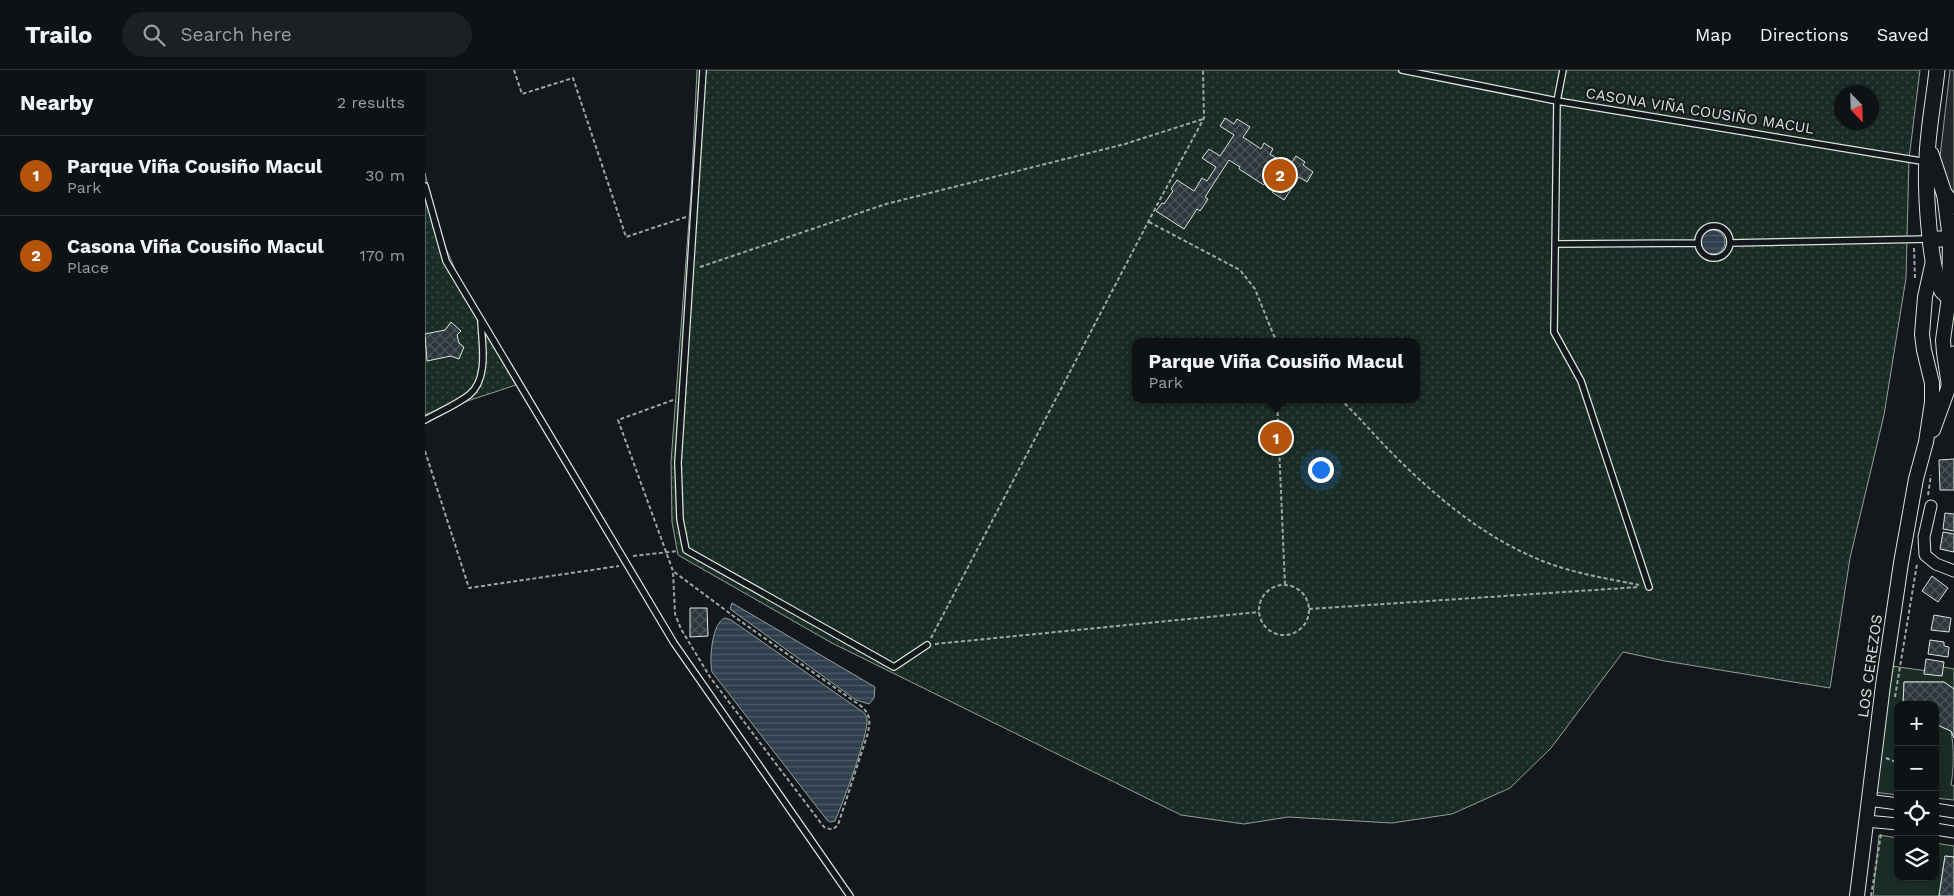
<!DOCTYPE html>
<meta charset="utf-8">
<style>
:root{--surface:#0f1215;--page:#1d2022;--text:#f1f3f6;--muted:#9b9ea0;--line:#2f3234;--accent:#b45309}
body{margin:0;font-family:"Work Sans",sans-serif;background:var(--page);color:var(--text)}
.controls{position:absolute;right:15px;bottom:15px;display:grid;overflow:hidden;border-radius:10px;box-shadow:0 1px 4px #0004}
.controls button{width:45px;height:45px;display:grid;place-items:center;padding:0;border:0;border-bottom:1px solid var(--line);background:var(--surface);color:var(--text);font:25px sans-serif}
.compass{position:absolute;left:1409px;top:15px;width:45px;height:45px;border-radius:50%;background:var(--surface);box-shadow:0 1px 4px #0004;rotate:157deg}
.you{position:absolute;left:895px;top:399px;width:18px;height:18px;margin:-12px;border:4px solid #fff;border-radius:50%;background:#1a73e8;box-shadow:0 0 0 8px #1a73e833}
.badge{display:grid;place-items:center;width:32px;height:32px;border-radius:50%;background:var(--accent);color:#fff;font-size:16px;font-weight:700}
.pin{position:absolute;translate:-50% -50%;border:2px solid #fff;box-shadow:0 1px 5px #0006}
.popup{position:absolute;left:707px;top:268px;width:288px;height:65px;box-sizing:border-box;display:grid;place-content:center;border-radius:10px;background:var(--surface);filter:drop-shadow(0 1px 4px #0005);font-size:16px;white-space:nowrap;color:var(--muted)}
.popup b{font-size:19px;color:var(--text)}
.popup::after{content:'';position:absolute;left:50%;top:100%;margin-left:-10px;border:10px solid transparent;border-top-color:var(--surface)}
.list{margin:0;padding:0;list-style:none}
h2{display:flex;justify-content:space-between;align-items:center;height:65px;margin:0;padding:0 20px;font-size:21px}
h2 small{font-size:16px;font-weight:400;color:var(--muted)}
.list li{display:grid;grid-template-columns:32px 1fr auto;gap:15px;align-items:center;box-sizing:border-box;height:80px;padding:0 20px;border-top:1px solid var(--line)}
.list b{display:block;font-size:19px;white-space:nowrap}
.list p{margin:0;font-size:16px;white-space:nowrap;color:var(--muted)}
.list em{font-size:16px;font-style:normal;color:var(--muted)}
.icon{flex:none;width:28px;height:28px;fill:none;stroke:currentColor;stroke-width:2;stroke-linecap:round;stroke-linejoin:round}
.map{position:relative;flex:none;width:1529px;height:826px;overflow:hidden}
header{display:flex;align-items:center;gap:30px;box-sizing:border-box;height:70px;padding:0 25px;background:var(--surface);border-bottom:1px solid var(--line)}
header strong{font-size:24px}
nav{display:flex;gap:28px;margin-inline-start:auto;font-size:18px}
.search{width:350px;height:45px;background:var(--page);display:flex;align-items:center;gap:12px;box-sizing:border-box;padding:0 18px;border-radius:28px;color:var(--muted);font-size:19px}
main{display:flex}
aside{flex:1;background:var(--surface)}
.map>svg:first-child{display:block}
.green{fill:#1a2d24;stroke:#939e99}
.park{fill:url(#park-dots);stroke:#939e99;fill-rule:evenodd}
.parking{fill:#24282b;stroke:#939e99}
.water{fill:url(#water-rules);stroke:#939e99}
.building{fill:url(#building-cross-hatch);stroke:#d8e6dc}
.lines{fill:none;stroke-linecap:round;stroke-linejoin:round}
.service-casing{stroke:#d8e6dc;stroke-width:8}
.minor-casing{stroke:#d8e6dc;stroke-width:13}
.tertiary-casing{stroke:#d8e6dc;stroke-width:16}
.secondary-casing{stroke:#d8e6dc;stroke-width:17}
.path{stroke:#9da8a2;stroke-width:2;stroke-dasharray:4 2.5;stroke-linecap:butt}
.service{stroke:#14181c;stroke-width:5.5}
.minor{stroke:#14181c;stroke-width:11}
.tertiary{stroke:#14181c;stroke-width:14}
.secondary{stroke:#14181c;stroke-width:15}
.labels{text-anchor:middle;stroke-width:4;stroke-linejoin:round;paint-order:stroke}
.street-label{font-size:15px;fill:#d8e6dc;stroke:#14181c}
</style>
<header>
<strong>Trailo</strong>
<div class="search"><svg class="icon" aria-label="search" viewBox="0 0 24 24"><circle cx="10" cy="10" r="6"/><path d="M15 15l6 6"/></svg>Search here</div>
<nav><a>Map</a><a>Directions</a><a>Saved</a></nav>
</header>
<main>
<aside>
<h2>Nearby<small>2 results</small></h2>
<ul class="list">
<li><span class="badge">1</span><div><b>Parque Viña Cousiño Macul</b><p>Park</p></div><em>30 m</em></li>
<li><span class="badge">2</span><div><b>Casona Viña Cousiño Macul</b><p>Place</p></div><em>170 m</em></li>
</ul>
</aside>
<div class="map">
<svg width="1529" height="826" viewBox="0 0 1529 826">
<defs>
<pattern id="park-dots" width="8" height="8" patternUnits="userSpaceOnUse" patternTransform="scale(1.25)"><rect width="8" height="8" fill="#1a2d24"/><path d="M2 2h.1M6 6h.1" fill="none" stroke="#3b4b43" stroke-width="1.8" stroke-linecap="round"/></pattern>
<pattern id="water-rules" width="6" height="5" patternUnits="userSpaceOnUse" patternTransform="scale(1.25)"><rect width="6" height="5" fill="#2f3f4d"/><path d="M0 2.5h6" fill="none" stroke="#4c5b66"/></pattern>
<pattern id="building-cross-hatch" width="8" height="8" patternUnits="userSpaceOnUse" patternTransform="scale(1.25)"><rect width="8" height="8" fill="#2c363c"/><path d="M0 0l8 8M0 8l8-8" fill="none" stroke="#4a5358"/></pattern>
</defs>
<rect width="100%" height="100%" fill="#14181c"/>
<path class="green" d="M1508,595L1529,599V619L1519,612H1479L1478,635H1473V725L1448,722L1466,596L1503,601Z
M1510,654L1526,661C1529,677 1529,698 1526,715L1529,716V730L1510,728Z
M1454,765L1473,768V807H1510V773L1529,776V787L1520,786L1514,826H1448Z"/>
<path class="park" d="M272,0H1495L1484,89L1481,208L1459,345L1425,488L1405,618L1240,591L1198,582L1126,678L1085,718L1027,744L967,753L863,747L819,754L756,745L407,573L253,485L247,452L246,392L266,123ZM1416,22H1446V52H1416ZM711,272H991V329H711Z
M0,103C5,122 8,141 14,159C33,214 63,265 91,315L0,345Z"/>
<path class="parking" d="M1525,0H1529V134L1513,104Z"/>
<path class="water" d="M1276 172a12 12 0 1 1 24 0a12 12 0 1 1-24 0Z
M307,533L450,617L449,628L444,634L431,630L305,539Z
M300,548L306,550L435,640C439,642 441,644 442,649C444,664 417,735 410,751L405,752L402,750L287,602C284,590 287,552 300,548Z"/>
<path class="building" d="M800,48L809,54L812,49L825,57L818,67L836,79L839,73L848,79L845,84L864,96L871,86L880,92L878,95L888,102L882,112L874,107L859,130L847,122L849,119L840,113L839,115L814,99L815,97L804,90L780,127L783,129L775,141L772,139L759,159L731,141L737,133L739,134L748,121L746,119L752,110L769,121L777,108L782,111L791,97L777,88L784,79L795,86L809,65L795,56Z
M26,252L36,261L32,265L34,273L39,277L34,289L26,286L2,291L0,264L20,260Z
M1529,389V420H1515L1514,390Z
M1520,443L1529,444V461L1518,459Z
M1518,462L1529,464V482L1515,479Z
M1507,506L1523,518L1513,532L1497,521Z
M265,538H282L283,566L265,567Z
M1509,545L1526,548L1524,562L1506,560Z
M1505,570L1519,572V576L1524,577L1523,587L1503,584Z
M1501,589L1519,592L1517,606L1499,604Z
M1479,612H1519L1529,619V668L1526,661L1510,654V635H1478Z
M1520,786L1529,787V826H1514Z"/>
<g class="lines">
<g class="service-casing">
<path id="service" d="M278,0L253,393L255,449L261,480L469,597L502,575
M977,0L1132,31L1502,92
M1138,0L1132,31L1129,262L1156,311L1224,517
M0,116L21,191L249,573L425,826
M1273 172a16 16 0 1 1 32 0a16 16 0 1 1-32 0Z
M1305,173L1505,169
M1130,174L1273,173
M0,350C14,342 31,335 44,325C64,309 57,274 56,252"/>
</g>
<g class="minor-casing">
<path id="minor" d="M1506,436L1499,467L1500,485L1511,494L1529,501
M1443,730L1473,734
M1510,739L1529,742
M1441,751L1473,754
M1510,759L1529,762"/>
</g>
<g class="tertiary-casing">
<path id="tertiary" d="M1508,360L1524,316L1519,283L1518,270L1524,227L1525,169L1519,123
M1432,826L1458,615L1476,493L1491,409L1501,372L1507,332V313L1499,280L1497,264L1500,227L1508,191"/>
</g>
<g class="secondary-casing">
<path id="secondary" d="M1512,0C1509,29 1503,59 1502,88C1500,116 1504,199 1517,221C1520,225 1525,228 1529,231
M1506,84L1519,123L1529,136
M1506,169H1529
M1524,316L1529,284"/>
</g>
<path class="path" d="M89,0L97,24L148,8L201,167L261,147
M724,152L815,200L830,219L849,266L855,272
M1489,178L1490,208
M275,197L461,134L700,74L778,49
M852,329L860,515
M915,329C931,344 945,360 960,376C1003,420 1051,462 1108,487C1141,502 1179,508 1214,515
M248,330L193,350L248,501L311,548L436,636C446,645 445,651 443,663L413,755C408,760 406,760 399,757L285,607L256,559L250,544L248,501
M0,381L44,518L194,496
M1503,425L1506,405
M208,486L253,481
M834 540a25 25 0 1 1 50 0a25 25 0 1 1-50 0Z
M884,539L1214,517
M506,568L732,135L779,48L778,0
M510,574L834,542
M1470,627L1492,494
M1461,688L1473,693
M1446,826L1456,764"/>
<use href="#service" class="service"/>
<use href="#minor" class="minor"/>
<use href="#tertiary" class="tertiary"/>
<use href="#secondary" class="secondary"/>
</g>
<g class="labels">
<g class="street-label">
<text transform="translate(1275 41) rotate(9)" y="5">CASONA VIÑA COUSIÑO MACUL</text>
<text transform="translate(1445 596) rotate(-82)" y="5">LOS CEREZOS</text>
</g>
</g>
</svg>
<div class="controls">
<button>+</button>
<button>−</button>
<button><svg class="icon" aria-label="locate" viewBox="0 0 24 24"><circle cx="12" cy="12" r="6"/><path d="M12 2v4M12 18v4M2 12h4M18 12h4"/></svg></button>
<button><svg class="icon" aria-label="layers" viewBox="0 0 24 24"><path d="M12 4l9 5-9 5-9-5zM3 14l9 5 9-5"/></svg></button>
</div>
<svg class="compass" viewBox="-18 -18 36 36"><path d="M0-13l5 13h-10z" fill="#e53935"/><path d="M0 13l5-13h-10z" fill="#9b9ea0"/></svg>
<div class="you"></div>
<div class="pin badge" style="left:851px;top:368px">1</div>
<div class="popup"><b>Parque Viña Cousiño Macul</b>Park</div>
<div class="pin badge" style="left:855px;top:105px">2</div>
</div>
</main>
